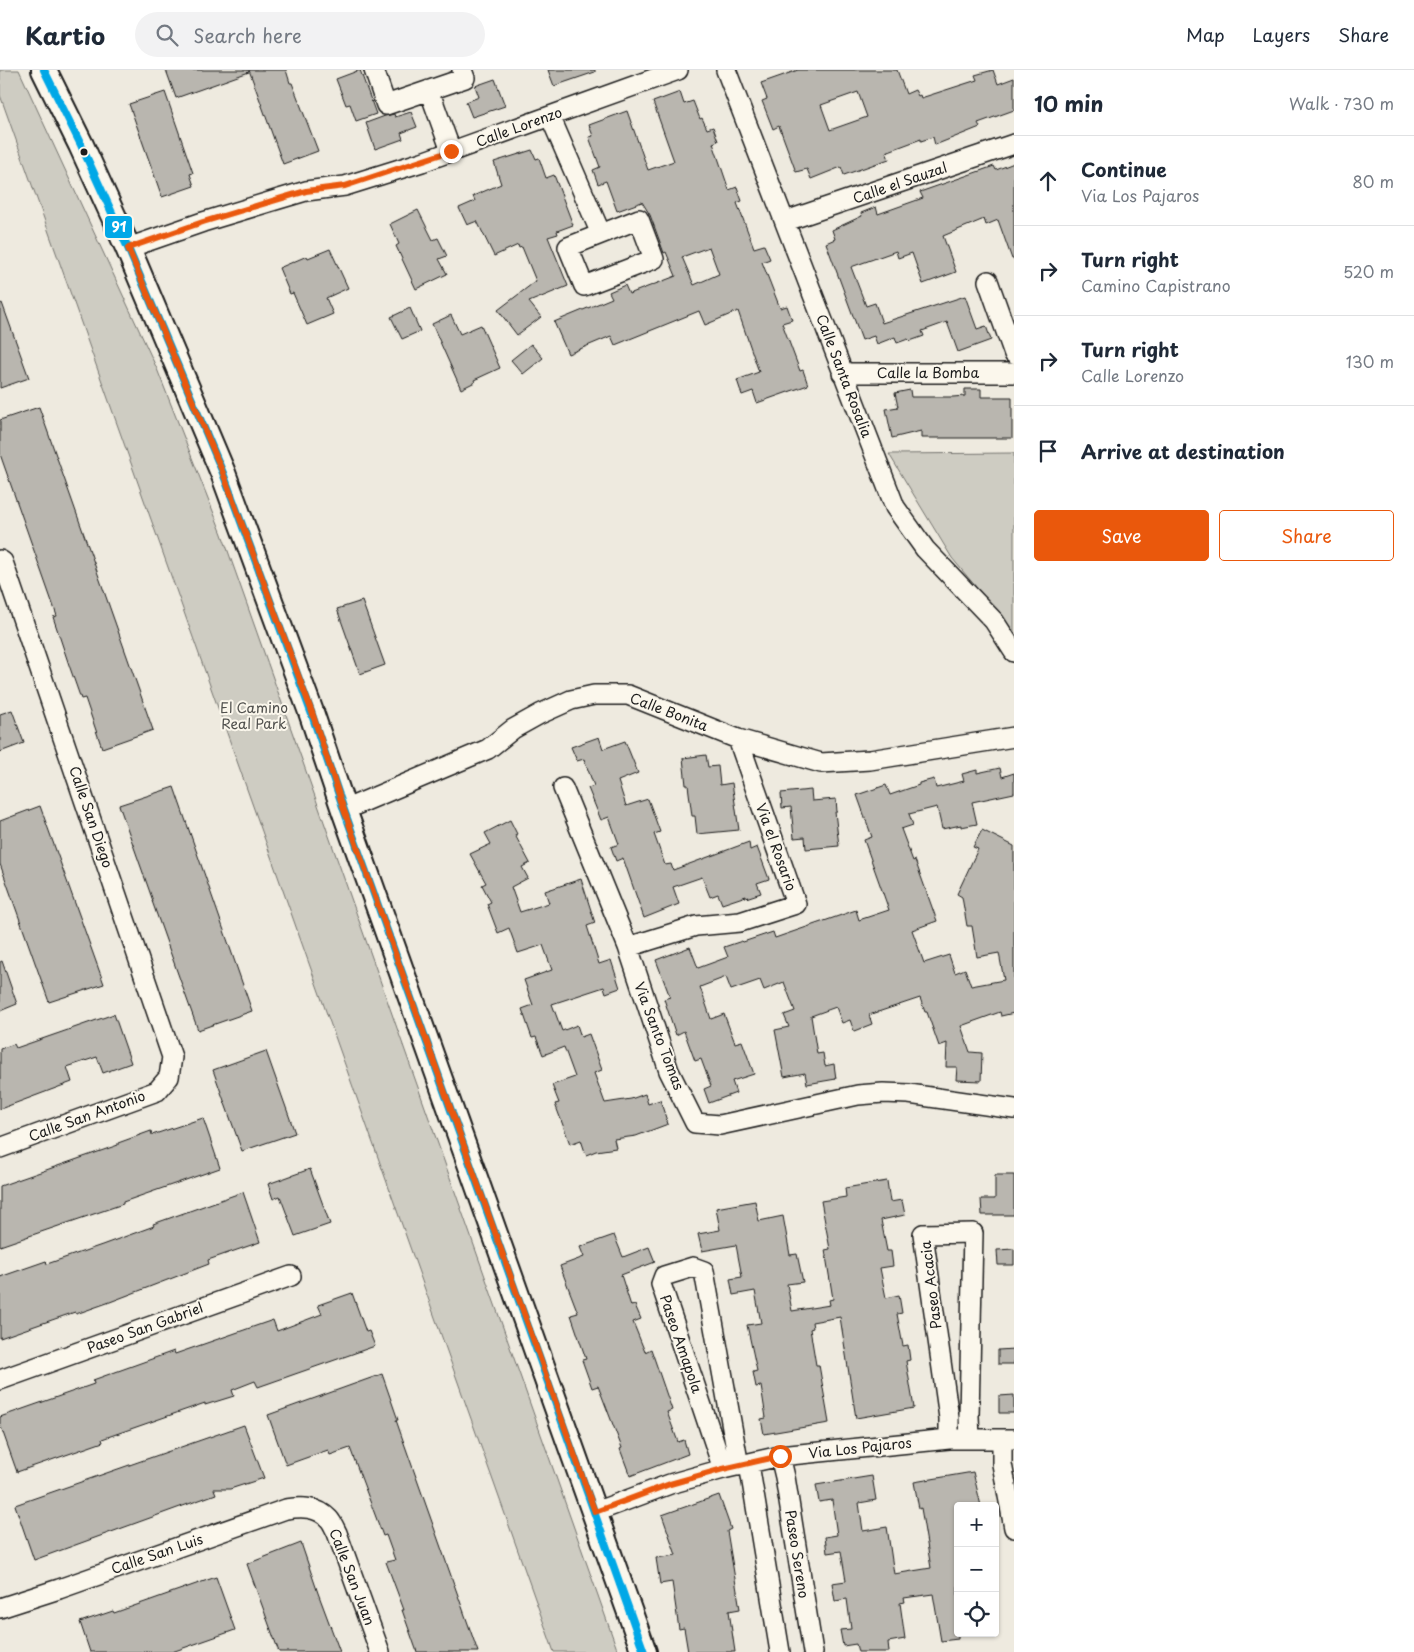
<!DOCTYPE html>
<meta charset="utf-8">
<style>
:root{--surface:#fff;--page:#f2f2f3;--text:#1f2937;--muted:#747a83;--line:#e0e1e3;--accent:#ea580c}
body{margin:0;font-family:"Playpen Sans",sans-serif;background:var(--page);color:var(--text)}
.controls{position:absolute;right:15px;bottom:15px;display:grid;overflow:hidden;border-radius:5px;box-shadow:0 1px 4px #0004}
.controls button{width:45px;height:45px;display:grid;place-items:center;padding:0;border:0;border-bottom:1px solid var(--line);background:var(--surface);color:var(--text);font:25px sans-serif}
.stop{position:absolute;width:15px;height:15px;margin:-11px;border:4px solid #ea580c;border-radius:50%;background:#fff}
.stop.end{background:#ea580c;border-color:#fff;box-shadow:0 1px 5px #0008}
.list{margin:0;padding:0;list-style:none}
h2{display:flex;justify-content:space-between;align-items:center;height:65px;margin:0;padding:0 20px;font-size:21px}
h2 small{font-size:16px;font-weight:400;color:var(--muted)}
.list li{display:grid;grid-template-columns:32px 1fr auto;gap:15px;align-items:center;box-sizing:border-box;height:90px;padding:0 20px;border-top:1px solid var(--line)}
.list b{display:block;font-size:19px;white-space:nowrap}
.list p{margin:0;font-size:16px;white-space:nowrap;color:var(--muted)}
.list em{font-size:16px;font-style:normal;color:var(--muted)}
.actions{display:flex;gap:10px;padding:15px 20px}
.actions a{flex:1;padding:11px 0;border:1px solid var(--accent);border-radius:5px;text-align:center;font-size:18px;color:var(--accent)}
.actions .main{background:var(--accent);color:#fff}
.icon{flex:none;width:28px;height:28px;fill:none;stroke:currentColor;stroke-width:2;stroke-linecap:round;stroke-linejoin:round}
.map{position:relative;flex:none;width:1014px;height:1582px;overflow:hidden}
header{display:flex;align-items:center;gap:30px;box-sizing:border-box;height:70px;padding:0 25px;background:var(--surface);border-bottom:1px solid var(--line)}
header strong{font-size:24px}
nav{display:flex;gap:28px;margin-inline-start:auto;font-size:18px}
.search{width:350px;height:45px;background:var(--page);display:flex;align-items:center;gap:12px;box-sizing:border-box;padding:0 18px;border-radius:28px;color:var(--muted);font-size:19px}
main{display:flex}
aside{flex:1;background:var(--surface)}
.map>svg:first-child{display:block}
.green{fill:#ceccc2;stroke:#75746f}
.building{fill:#b9b6af;stroke:#1c1c1c;fill-rule:evenodd}
.lines{fill:none;stroke-linecap:round;stroke-linejoin:round}
.minor-casing{stroke:#1c1c1c;stroke-width:22}
.major-casing{stroke:#1c1c1c;stroke-width:28}
.minor{stroke:#fbf7ec;stroke-width:19}
.major{stroke:#fbf7ec;stroke-width:24}
.bus-1-casing{stroke:#fbf7ec;stroke-width:11}
.bus-1{stroke:#01a8e7;stroke-width:8}
.route{stroke:#ea580c;stroke-width:6}
.bus-dot{fill:#1c1c1c;stroke:#fbf7ec;stroke-width:2}
.labels{text-anchor:middle;stroke-width:4;stroke-linejoin:round;paint-order:stroke}
.street-label{font-size:14px;fill:#1c1c1c;stroke:#fbf7ec}
.park-label{font-size:14px;fill:#51514e;stroke:#fbf7ec}
.line-badge{stroke:#fbf7ec;stroke-width:2}
.badge-label{font-size:14px;text-anchor:middle;font-weight:bold;fill:#fff}
</style>
<header>
<strong>Kartio</strong>
<div class="search"><svg class="icon" aria-label="search" viewBox="0 0 24 24"><circle cx="10" cy="10" r="6"/><path d="M15 15l6 6"/></svg>Search here</div>
<nav><a>Map</a><a>Layers</a><a>Share</a></nav>
</header>
<main>
<div class="map">
<svg width="1014" height="1582" viewBox="0 0 1014 1582">
<rect width="100%" height="100%" fill="#eeeadf"/>
<filter id="ink" filterUnits="userSpaceOnUse"><feTurbulence type="fractalNoise" baseFrequency=".02" numOctaves="2"/><feDisplacementMap in="SourceGraphic" scale="10" xChannelSelector="R" yChannelSelector="G"/><feConvolveMatrix kernelMatrix="1 2 1 2 8 2 1 2 1" color-interpolation-filters="sRGB"/></filter>
<g filter="url(#ink)">
<path class="green" d="M0,0H19L157,299L222,464L618,1582H554L0,25Z
M1014,383V563L952,488L889,384Z"/>
<path class="building" d="M166,0H248L249,2L176,28Z
M249,0H286L290,13H292L318,81L283,94Z
M360,0L376,44L356,51L350,34L346,35L336,9Z
M548,0H595V2L554,16Z
M798,0H897L906,24L915,20L918,26L920,25L921,28L977,10L975,5L993,0L998,14L1014,8V40L978,53L980,57L935,75L933,67L921,71V69L886,82L889,89L844,105L841,97L811,109L807,99L796,102L779,56L773,59L762,31L767,29L761,13ZM858,22L867,47L830,60L821,35Z
M495,9L505,36L472,47L466,32L479,27L475,16Z
M165,22L193,103L190,104L194,116L162,127L129,34Z
M680,22L684,34L693,31L700,49L702,48L707,59L713,57L718,71L713,73L729,120L737,117L742,131L737,133L754,178L764,175L770,189L762,192L780,238L787,236L792,250L782,253L800,301L803,300L808,315L757,333L753,321L742,325L737,310L759,302L738,241L705,255L699,241L615,275L611,266L568,284L554,252L612,228L609,222L625,215L629,224L676,206L666,182L664,183L650,145L642,132L617,141L606,111L598,114L593,100L600,97L589,67L593,66L589,55L627,41L648,100L674,91L653,32ZM709,177L719,204L694,215L682,187Z
M411,42L417,57L401,63L403,69L375,79L366,53L385,46L394,44L395,47Z
M532,80L536,89L539,88L546,108L554,105L573,155L557,161L558,164L548,167L568,216L529,232L541,247L517,265L498,240L536,211L522,177L519,178L518,175L494,186L477,151L467,155L459,138L475,131L473,126L501,114L494,92Z
M1014,93V189H1012L998,150L986,155L984,149L943,166L956,202L923,214L912,183L898,188L896,181L851,197L866,236L875,233L882,253L965,226L977,259L986,256L991,270L958,282L947,252L922,261L924,266L910,271L908,269L897,273L895,267L877,274L874,266L862,270L826,173L835,169L832,160L862,146L861,143L876,137L878,144L923,128L920,122L994,96L996,100Z
M418,140L433,170L438,168L447,186L439,189L447,204L416,219L396,176L399,174L390,154Z
M330,179L348,218L326,228L333,244L307,255L293,223L290,224L279,198L307,186L308,188Z
M2,233L29,308L0,318V234Z
M410,238L420,261L402,269L391,247Z
M451,245L460,264L481,255L500,298L474,310L475,312L461,319L432,254Z
M531,274L543,288L523,304L511,290Z
M965,319H981V327H1012V368H921V361L892,368L886,339L898,337L895,323L910,320L911,327H953L965,326Z
M39,337L153,660L102,678L85,628L81,629L69,595L53,547L57,546L0,384V350Z
M362,531L385,595L360,604L337,539Z
M12,640L24,673L0,682V644Z
M599,667L603,679L625,671L638,703L618,711L626,736L648,729L660,762L654,764L665,795L671,794L673,800L749,772L750,780L757,777L769,809L757,813L761,823L746,828V826L722,834L718,824L710,827L702,807L673,817L679,834L644,848L623,788L616,791L611,777L619,774L609,747L601,750L588,718L594,716L584,689L577,691L571,677Z
M706,685L708,697L718,696L720,715L732,713L739,760L697,764L695,746H692L688,715H686L683,688Z
M1000,698L1002,707L1014,703V723L972,732L977,754L961,757V755L942,759L937,737L909,744L913,755L901,759L913,791L915,790L937,851L912,860L924,893L949,885L955,903L965,899L971,916L1004,910L999,883L977,887L972,856H967L962,827L957,824L978,779L973,777L982,760L1014,776V943L1001,946L1000,942L961,956L970,982L982,983L981,1011L956,1010L957,997H946L947,973L939,976L927,942H925L920,928L869,945L872,954L854,961L850,950L842,953L836,937L811,946L817,984L823,983L825,996L834,994L836,1009L807,1014L805,1003L784,1007L775,960L789,957L784,945L795,941L784,912L764,920L760,910L731,920L726,907L700,917L711,949L724,944L735,973L742,971L754,1004L732,1011L736,1023L709,1033L704,1019L711,1016L701,989L695,991L684,961L676,965L664,929L670,927L656,890L690,877L698,898L728,887L724,877L742,871L743,872L773,862L775,868L856,840L859,850L889,840L864,770L872,767L857,725L886,715L890,725L919,715V713L934,709L936,718L964,711L962,704L977,700V703Z
M174,717L252,941L198,960L152,831H153L119,735Z
M811,720L812,731L836,729L837,742H835L839,776L806,779L805,767L794,768L791,737L782,738L781,723Z
M40,736L104,914L49,932L0,794V751Z
M510,750L517,764L515,765L530,793L522,797L528,808L511,817L520,842L549,833L545,821L581,809L595,853L587,856L599,894L611,890L620,918L606,923L604,917L552,934L562,961L577,955L581,967L589,964L602,1000L594,1003L605,1033L631,1029L645,1024L648,1034L660,1030L668,1054L636,1066L614,1069L616,1078L596,1081L586,1085L581,1070L570,1074L555,1034L559,1033L552,1015L575,1007L564,977L543,985L536,967L532,968L522,939L533,935L524,910L552,900L543,875L518,883L509,858L498,863L487,834L491,832L482,815L486,813L470,784L491,774L485,763Z
M2,891L17,934L0,941V892Z
M114,944L131,993L103,1003L97,987L67,997L72,1012L0,1039V979L14,974L16,978Z
M266,981L295,1063L242,1081L213,1000Z
M203,1048L220,1098L123,1132V1134L0,1176V1116L118,1075V1073L151,1061L152,1065Z
M310,1099L330,1154L295,1166L280,1126L273,1129L268,1114Z
M995,1105H1014V1145H982L981,1129H995Z
M887,1111L890,1132L902,1130L905,1145L881,1150L887,1181H891L893,1196L880,1198L886,1228L899,1225L902,1243L897,1244L903,1276L908,1275L910,1290L906,1291L914,1338L856,1348L840,1247L812,1252L813,1258L810,1259L816,1295H819L829,1353L764,1364L761,1349L766,1348L761,1316L756,1317L753,1302L757,1301L747,1255L761,1253L755,1221L733,1225L730,1209L742,1207L736,1175L702,1181L698,1164L720,1160L716,1138L755,1131L759,1151L783,1146L790,1185L797,1184L803,1212L787,1214L792,1241L830,1235L829,1230L833,1229L825,1180L830,1179L821,1131L846,1127L845,1118Z
M243,1122L260,1172L208,1190L209,1194L110,1232L76,1244L75,1242L0,1268V1207L46,1191L47,1194L102,1175L154,1156L153,1154Z
M614,1165L623,1187L649,1177L655,1192L621,1205L631,1236L635,1235L641,1249L633,1252L645,1282L651,1279L672,1340L667,1342L678,1372L684,1370L688,1384L630,1406L620,1379L622,1378L598,1316L592,1318L582,1290L586,1289L571,1245L578,1243L560,1196L584,1187L580,1177Z
M1014,1179V1195H998L997,1180Z
M352,1223L366,1262L369,1261L375,1276L258,1317L255,1311L232,1320L234,1326L205,1335V1333L102,1369L103,1372L17,1402L0,1354V1347L94,1314L93,1310L174,1281L175,1284L273,1250L277,1261L322,1244L318,1235Z
M1014,1279V1294H998V1280Z
M382,1304L398,1350H396L404,1373L478,1582H417L402,1540H404L386,1492L395,1490L386,1465L383,1466L350,1378L330,1385L328,1380L286,1395L268,1345Z
M1014,1325V1343H999V1326Z
M244,1355L264,1408L230,1419H214L216,1424L34,1490L15,1435Z
M973,1402L981,1436H958V1569L941,1571L933,1524L904,1528L905,1532L900,1533L905,1569L888,1572L889,1582H858L856,1574L843,1576L840,1560L851,1559L847,1529L835,1531L832,1513L846,1511L841,1481L827,1483L825,1467L837,1465L832,1430L819,1432L816,1415L872,1406L876,1430L859,1433L863,1461L887,1457L894,1504L931,1498L921,1438L919,1439L914,1412Z
M719,1425L731,1459L727,1461L740,1539L729,1541L735,1582H688L684,1558L679,1559L672,1512L660,1514L656,1488L676,1485L662,1445Z
M301,1473L318,1523L340,1582H279L247,1494Z
M216,1507L235,1560L172,1582H90L80,1552L113,1541L114,1543Z"/>
<g class="lines">
<g class="minor-casing">
<path id="minor" d="M374,0L386,35L465,8L462,0
M726,0L895,437L925,479L994,551L1014,582
M429,20L451,81
M550,46L601,164L568,177L584,216L654,189L639,149L601,164
M786,151L1014,74
M128,178L203,152L279,129L306,121L345,116L422,92L678,0
M988,211L1014,284
M842,303H1014
M0,490L3,492L172,987L169,1007L157,1021L0,1078
M563,718L628,877L669,1001L695,1053L720,1055L858,1025L883,1023L909,1024L1014,1039
M344,740L488,679L513,659L540,644L571,630L594,625H628L738,669L821,693L870,690L1014,667
M628,877L696,856L740,852L796,834L738,669
M0,1310L291,1206
M949,1369V1348L923,1164L973,1163L969,1346L970,1369
M1002,1369V1394L1014,1458
M780,1386L785,1407L813,1582
M749,1394L780,1582
M723,1399L661,1214L664,1206L693,1197L704,1201L739,1396
M595,1442L670,1414L723,1399L780,1386L949,1369H1014
M0,1538L59,1519L286,1439C301,1437 317,1436 329,1449C332,1452 335,1459 337,1463L380,1582"/>
</g>
<g class="major-casing">
<path id="major" d="M44,0L81,75L128,178L223,403L311,642L344,740L644,1582"/>
</g>
<use href="#minor" class="minor"/>
<use href="#major" class="major"/>
<g class="bus-1-casing">
<path id="bus-1" d="M44,0L81,75L128,178L223,403L311,642L344,740L644,1582"/>
</g>
<use href="#bus-1" class="bus-1"/>
</g>
</g>
<g class="lines" filter="url(#ink)">
<path class="route" d="M451,81L345,116L306,121L279,129L203,152L128,178L223,403L312,642L344,740L595,1442L670,1414L723,1399L780,1386"/>
</g>
<circle class="bus-dot" cx="84" cy="82" r="4.5"/>
<g class="labels">
<g class="street-label">
<text transform="translate(519 57) rotate(-20)" y="5">Calle Lorenzo</text>
<text transform="translate(900 113) rotate(-19)" y="5">Calle el Sauzal</text>
<text x="928" y="308">Calle la Bomba</text>
<text transform="translate(844 306) rotate(69)" y="5">Calle Santa Rosalia</text>
<text transform="translate(669 642) rotate(21)" y="5">Calle Bonita</text>
<text transform="translate(91 747) rotate(71)" y="5">Calle San Diego</text>
<text transform="translate(776 777) rotate(70)" y="5">Via el Rosario</text>
<text transform="translate(659 966) rotate(69)" y="5">Via Santo Tomas</text>
<text transform="translate(87 1046) rotate(-20)" y="5">Calle San Antonio</text>
<text transform="translate(931 1215) rotate(-97)" y="5">Paseo Acacia</text>
<text transform="translate(145 1258) rotate(-20)" y="5">Paseo San Gabriel</text>
<text transform="translate(681 1274) rotate(71)" y="5">Paseo Amapola</text>
<text transform="translate(860 1378) rotate(-6)" y="5">Via Los Pajaros</text>
<text transform="translate(157 1484) rotate(-19)" y="5">Calle San Luis</text>
<text transform="translate(797 1484) rotate(81)" y="5">Paseo Sereno</text>
<text transform="translate(352 1507) rotate(69)" y="5">Calle San Juan</text>
</g>
<g class="park-label">
<text x="254" y="643">El Camino<tspan x="254" dy="16">Real Park</tspan></text>
</g>
</g>
<rect class="line-badge" x="104" y="145" width="29" height="24" rx="5" fill="#01a8e7"/>
<g class="badge-label">
<text x="119" y="162">91</text>
</g>
</svg>
<div class="controls">
<button>+</button>
<button>−</button>
<button><svg class="icon" aria-label="locate" viewBox="0 0 24 24"><circle cx="12" cy="12" r="6"/><path d="M12 2v4M12 18v4M2 12h4M18 12h4"/></svg></button>
</div>
<div class="stop" style="left:780px;top:1386px"></div>
<div class="stop end" style="left:451px;top:81px"></div>
</div>
<aside>
<h2>10 min<small>Walk · 730 m</small></h2>
<ul class="list">
<li><svg class="icon" aria-label="ahead" viewBox="0 0 24 24"><path d="M12 20V5M6 11l6-6 6 6"/></svg><div><b>Continue</b><p>Via Los Pajaros</p></div><em>80 m</em></li>
<li><svg class="icon" aria-label="right" viewBox="0 0 24 24"><path d="M7 20v-9h11M14 6l5 5-5 5"/></svg><div><b>Turn right</b><p>Camino Capistrano</p></div><em>520 m</em></li>
<li><svg class="icon" aria-label="right" viewBox="0 0 24 24"><path d="M7 20v-9h11M14 6l5 5-5 5"/></svg><div><b>Turn right</b><p>Calle Lorenzo</p></div><em>130 m</em></li>
<li><svg class="icon" aria-label="arrive" viewBox="0 0 24 24"><path d="M6 21V4h12l-3 4 3 4H6"/></svg><div><b>Arrive at destination</b></div></li>
</ul>
<div class="actions"><a class="main">Save</a><a>Share</a></div>
</aside>
</main>
